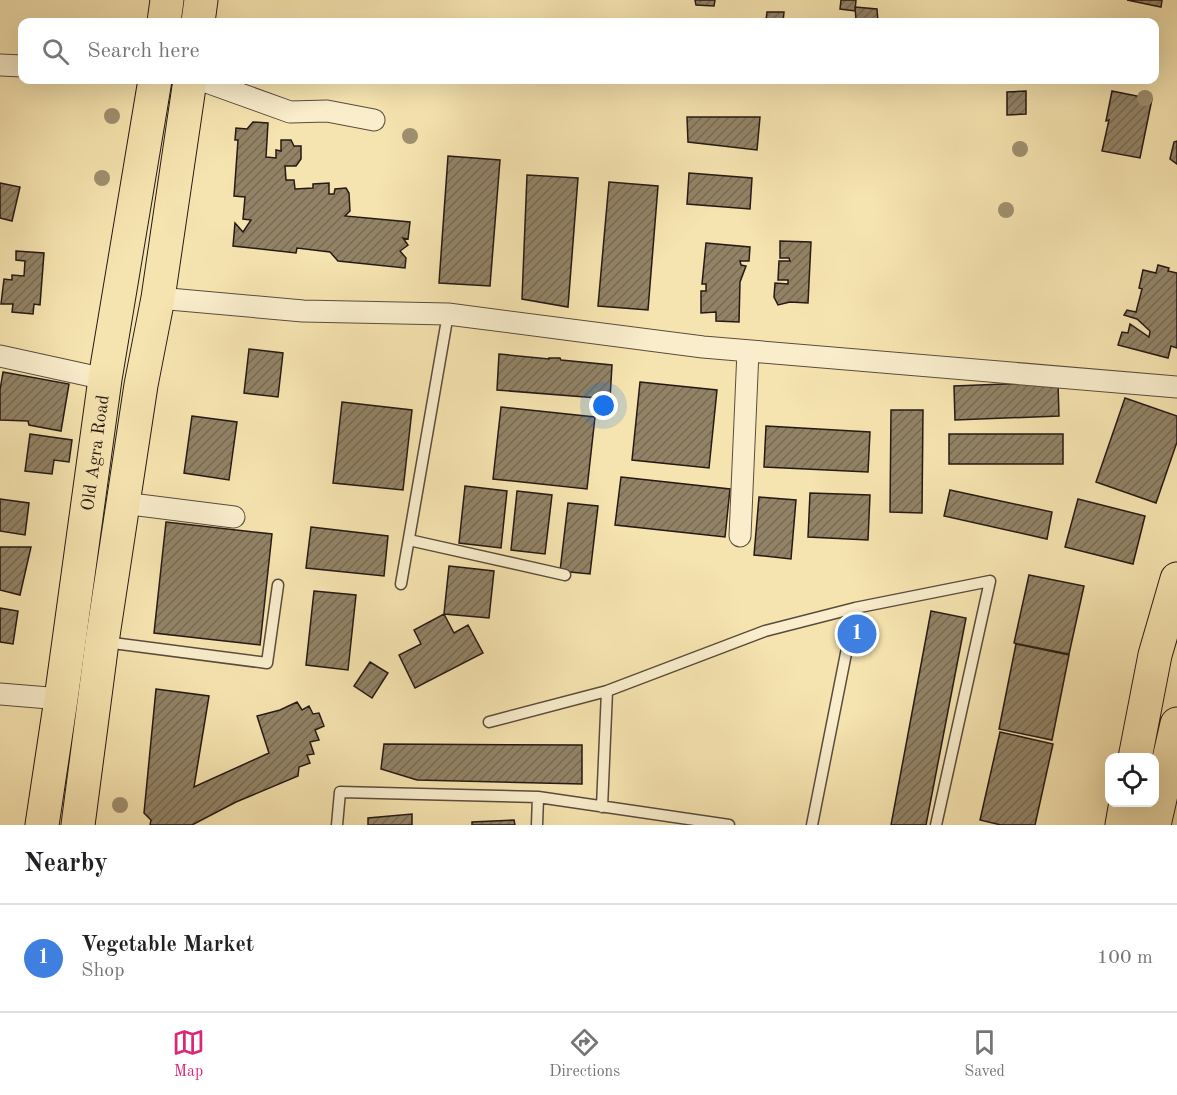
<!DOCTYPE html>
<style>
:root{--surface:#fff;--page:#f6f6f6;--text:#202124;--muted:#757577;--line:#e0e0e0;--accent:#db2777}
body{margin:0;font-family:"Old Standard TT",serif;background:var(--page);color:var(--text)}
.controls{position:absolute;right:18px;bottom:18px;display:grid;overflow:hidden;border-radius:12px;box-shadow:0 6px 24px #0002}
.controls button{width:54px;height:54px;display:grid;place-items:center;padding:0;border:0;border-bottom:2px solid var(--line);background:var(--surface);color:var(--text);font:30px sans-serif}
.you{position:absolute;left:604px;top:406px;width:21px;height:21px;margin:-15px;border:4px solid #fff;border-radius:50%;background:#1a73e8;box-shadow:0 0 0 9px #1a73e833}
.badge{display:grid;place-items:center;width:39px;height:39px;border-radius:50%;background:var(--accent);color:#fff;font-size:20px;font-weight:700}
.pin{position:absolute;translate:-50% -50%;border:3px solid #fff;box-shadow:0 2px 6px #0006}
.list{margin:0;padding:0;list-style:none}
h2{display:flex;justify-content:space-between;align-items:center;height:78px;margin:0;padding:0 24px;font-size:26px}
h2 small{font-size:20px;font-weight:400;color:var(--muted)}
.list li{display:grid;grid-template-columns:39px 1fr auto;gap:18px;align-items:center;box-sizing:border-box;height:108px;padding:0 24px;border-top:2px solid var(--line)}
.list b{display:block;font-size:22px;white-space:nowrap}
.list p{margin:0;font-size:20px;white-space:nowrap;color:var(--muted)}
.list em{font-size:20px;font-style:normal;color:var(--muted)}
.icon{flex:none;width:33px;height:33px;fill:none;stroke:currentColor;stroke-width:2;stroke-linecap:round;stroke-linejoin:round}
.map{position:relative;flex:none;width:1177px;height:825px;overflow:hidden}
.search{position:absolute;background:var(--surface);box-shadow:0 6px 24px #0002;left:18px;right:18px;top:18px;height:66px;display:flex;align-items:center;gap:15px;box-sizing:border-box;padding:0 21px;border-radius:12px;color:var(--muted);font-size:22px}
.sheet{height:186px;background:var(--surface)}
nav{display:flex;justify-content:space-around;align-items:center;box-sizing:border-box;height:84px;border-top:2px solid var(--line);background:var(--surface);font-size:16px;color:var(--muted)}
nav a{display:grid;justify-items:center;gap:3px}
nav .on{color:var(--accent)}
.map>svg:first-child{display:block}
.building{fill:url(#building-hatch);stroke:#261915;stroke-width:1.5}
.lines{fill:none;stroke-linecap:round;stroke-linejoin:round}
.lane-casing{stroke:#5a4c3c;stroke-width:13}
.street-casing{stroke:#5a4c3c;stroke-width:23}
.primary-casing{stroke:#261915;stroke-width:35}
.highway-casing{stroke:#261915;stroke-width:35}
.lane{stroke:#f9edcc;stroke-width:10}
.street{stroke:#f9edcc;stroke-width:21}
.primary{stroke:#f6e4b0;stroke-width:33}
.highway{stroke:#f6e4b0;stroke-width:33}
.tree{fill:#a09070}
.labels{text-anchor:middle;stroke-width:6;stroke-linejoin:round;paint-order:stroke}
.street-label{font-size:18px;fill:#261915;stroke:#f9edcc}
</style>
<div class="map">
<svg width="1177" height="825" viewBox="0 0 1177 825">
<defs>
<pattern id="building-hatch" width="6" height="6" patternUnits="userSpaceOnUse" patternTransform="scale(1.5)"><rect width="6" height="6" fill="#928366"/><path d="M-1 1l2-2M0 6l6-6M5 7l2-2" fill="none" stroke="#776a53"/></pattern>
</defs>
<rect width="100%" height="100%" fill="#f6e4b0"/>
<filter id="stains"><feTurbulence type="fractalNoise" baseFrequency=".00333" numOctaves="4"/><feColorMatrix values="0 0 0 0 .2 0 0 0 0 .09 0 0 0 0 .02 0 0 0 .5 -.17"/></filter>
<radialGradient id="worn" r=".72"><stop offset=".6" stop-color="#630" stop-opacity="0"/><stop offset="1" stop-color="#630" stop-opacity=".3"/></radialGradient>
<path class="building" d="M695,0H715L714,6L696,5Z
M841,0H856L855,11L840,9Z
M1127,0H1162L1161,7Z
M855,7L877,9L878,22L856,20Z
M767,12H784L783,22L766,20Z
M1026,91V114L1007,115V92Z
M1112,91L1152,99L1140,158L1102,151L1109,120L1106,121Z
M687,117H760L757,150L688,142Z
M253,122L268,123L266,157L276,158V150L281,151V140H291L294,146H301V159L296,166H285L286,180H294L295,189L313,188V184L329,183V194H334L335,189L346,188L349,193L350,211L345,216L410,222L408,239L403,238L408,245L400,251L406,258L405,268L338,261L330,252L297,248L296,253L233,246L235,223L243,232L251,220L243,219L245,197L234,196L238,140H235L236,128L247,129Z
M1177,141V164L1170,159L1174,142Z
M448,156L500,160L490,286L439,283Z
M689,173L752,178L750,209L687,204Z
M527,175L578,178L568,307L522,299Z
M609,182L658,186L648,310L598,306Z
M0,183L20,187L12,221L0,218Z
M780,241L811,242L808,303L790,302L778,305L774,297L775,283L788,284V280H778L779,261H790L789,258H780Z
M706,243L750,247L749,261H740L741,265L746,266L740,282L739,322L716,321V312L701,313V291H706V284H702Z
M16,251L44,253L40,305L34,304L33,314L12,312L13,304H1L4,279L12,280V275L24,276L25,261L16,260Z
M1158,265L1169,268L1168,271L1177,273V348L1171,346L1168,358L1118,345L1122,332L1128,333L1130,324L1149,337L1150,331L1137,319L1124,315L1127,310L1136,312L1142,289L1139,288L1143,270L1156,273Z
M249,349L283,353L278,397L244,393Z
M499,354L549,359V358H560L561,360L612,365L610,399L497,390Z
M3,372L69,384L61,431L29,425L28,421L0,420V390Z
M640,382L717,390L709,468L632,460Z
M1058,382L1059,416L955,420L954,386Z
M1125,398L1177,416V442L1156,503L1096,482Z
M342,402L412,410L403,490L333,483Z
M501,407L595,417L587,489L493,479Z
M891,410H923L922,513L890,512Z
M192,416L237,422L229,480L184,473Z
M766,426L870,432L868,472L764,467Z
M30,434L72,440L69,462L54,460L52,474L25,471Z
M949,434H1063V464H949Z
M621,477L730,489L725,537L615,525Z
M465,486L507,491L501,548L459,543Z
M950,490L1052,512L1047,539L944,516Z
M517,491L552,495L545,554L511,550Z
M810,493L870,495L868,540L808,537Z
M759,497L796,500L791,559L754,555Z
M0,499L29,503L25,535L0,531Z
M1078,499L1145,516L1133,564L1065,547Z
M568,503L598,506L590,574L560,571Z
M166,522L272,534L260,645L154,633Z
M311,527L388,536L384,576L306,568Z
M0,547H31L20,595L0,590Z
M449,566L494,571L489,618L444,614Z
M1029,575L1084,586L1069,654L1014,643Z
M314,591L356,595L348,670L306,665Z
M0,608L18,611L13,644L0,642Z
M931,611L966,618L926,825H891Z
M444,614L454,633L468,625L483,653L415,688L399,655L421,644L414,630Z
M1016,644L1069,655L1052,740L999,729Z
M370,662L388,673L372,698L354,686Z
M156,689L209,696L194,787L269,753L257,716L280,710L297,702L302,710L309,706L313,714L319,713L324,726L315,730L319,740L310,742L314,754L307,755L310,763L299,767L298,776L236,802L192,825H150L151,820L144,813Z
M1000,732L1053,744L1035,825H1001L980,820Z
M384,744L582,745V784L417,780L381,769Z
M412,814V825H368V818Z
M514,820L515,825H472V822Z"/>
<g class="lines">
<g class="lane-casing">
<path id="lane" d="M409,540L565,575
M401,584L448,314
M105,642L267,663L278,585
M489,722L607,691
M602,807L607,691L765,631L855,608L990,581L936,825
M337,825L340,792L538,797L729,825
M537,825L538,797
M812,825L855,608"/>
</g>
<g class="street-casing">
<path id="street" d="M0,65L22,66
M201,80L290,112L327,111L374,120
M158,298L303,311L448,314L703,347L1177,387
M0,356L105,379
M123,503L234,517
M740,536L748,351
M0,694L61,699"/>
</g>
<g class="primary-casing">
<path id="primary" d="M1135,758L1155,655L1177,579
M1122,825L1126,802
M1154,825L1177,724"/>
</g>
<g class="highway-casing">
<g id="highway">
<path d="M164,22L167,0"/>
<path d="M198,22L201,0"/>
<path id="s1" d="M42,825L61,699L105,379L155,80"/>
<path d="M78,825L102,642L141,385L158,298L190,80"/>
</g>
</g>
<use href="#lane" class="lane"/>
<use href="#street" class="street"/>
<use href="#primary" class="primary"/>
<use href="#highway" class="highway"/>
</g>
<g class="tree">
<circle cx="1145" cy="98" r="8"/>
<circle cx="112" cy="116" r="8"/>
<circle cx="410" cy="136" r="8"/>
<circle cx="1020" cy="149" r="8"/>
<circle cx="102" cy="178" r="8"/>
<circle cx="1006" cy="210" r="8"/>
<circle cx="120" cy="805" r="8"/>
</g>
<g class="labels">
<g class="street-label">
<text dy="6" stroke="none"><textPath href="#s1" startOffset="376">Old Agra Road</textPath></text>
</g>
</g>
<rect width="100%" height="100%" filter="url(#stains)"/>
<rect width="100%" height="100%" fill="url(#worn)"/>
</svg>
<div class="controls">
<button><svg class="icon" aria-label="locate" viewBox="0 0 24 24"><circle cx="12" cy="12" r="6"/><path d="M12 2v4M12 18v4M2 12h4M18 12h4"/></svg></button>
</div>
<div class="you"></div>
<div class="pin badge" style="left:857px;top:634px;background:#3f7fe0">1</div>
<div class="search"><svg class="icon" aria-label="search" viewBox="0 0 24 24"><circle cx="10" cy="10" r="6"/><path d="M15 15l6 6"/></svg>Search here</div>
</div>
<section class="sheet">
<h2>Nearby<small></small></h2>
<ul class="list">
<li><span class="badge" style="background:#3f7fe0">1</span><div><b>Vegetable Market</b><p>Shop</p></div><em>100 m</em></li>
</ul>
</section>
<nav>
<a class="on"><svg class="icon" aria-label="map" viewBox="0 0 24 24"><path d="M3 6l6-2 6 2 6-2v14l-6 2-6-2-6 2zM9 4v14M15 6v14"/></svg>Map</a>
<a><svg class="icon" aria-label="directions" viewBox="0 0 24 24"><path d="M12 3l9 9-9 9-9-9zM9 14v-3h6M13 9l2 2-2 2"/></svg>Directions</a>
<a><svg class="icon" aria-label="saved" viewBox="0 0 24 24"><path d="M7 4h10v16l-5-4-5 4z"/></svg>Saved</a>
</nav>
